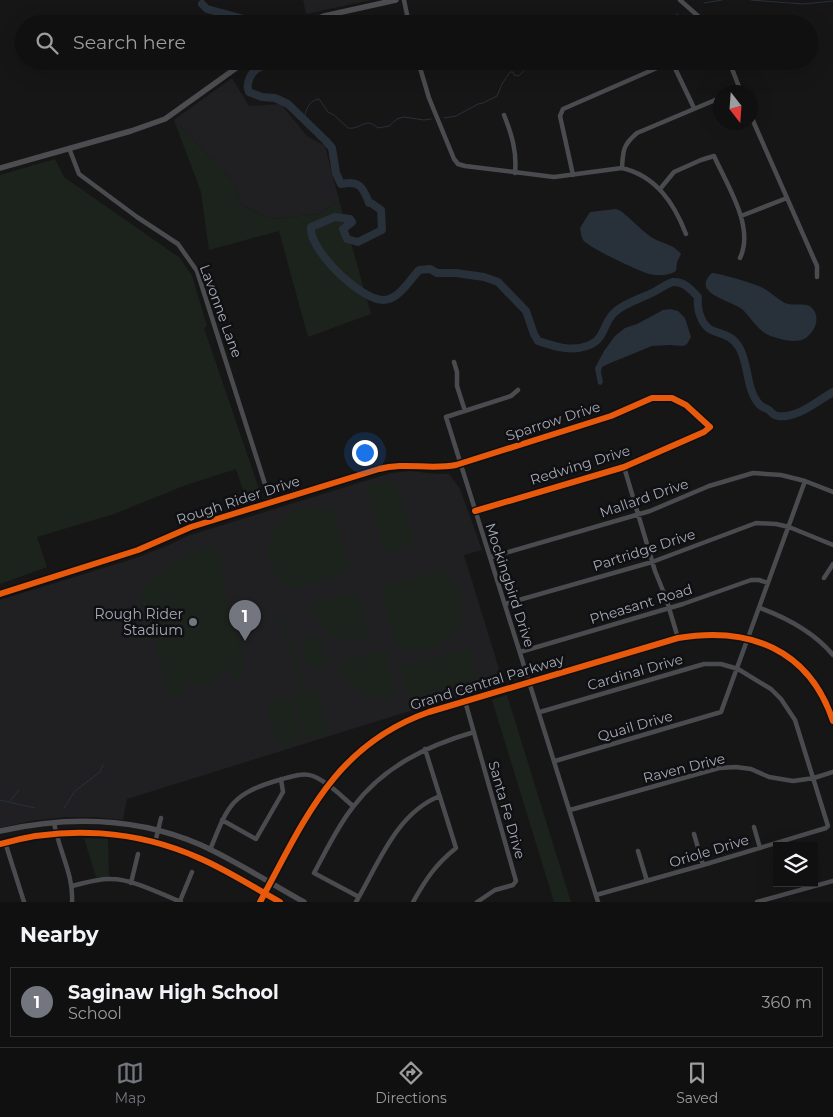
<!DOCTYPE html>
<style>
:root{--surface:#101010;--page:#191919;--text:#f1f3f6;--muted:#9c9d9f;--line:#303030;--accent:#74767f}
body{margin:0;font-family:Montserrat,sans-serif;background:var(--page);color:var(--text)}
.controls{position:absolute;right:15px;bottom:15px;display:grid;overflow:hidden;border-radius:0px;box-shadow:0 5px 20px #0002}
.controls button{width:45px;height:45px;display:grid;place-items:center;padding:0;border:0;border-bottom:1px solid var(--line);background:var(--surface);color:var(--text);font:25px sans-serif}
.compass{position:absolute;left:713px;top:85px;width:45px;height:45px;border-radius:50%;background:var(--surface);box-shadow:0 5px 20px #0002;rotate:163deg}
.you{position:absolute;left:364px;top:452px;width:18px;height:18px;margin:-12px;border:4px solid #fff;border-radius:50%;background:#1a73e8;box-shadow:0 0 0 8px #1a73e833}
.badge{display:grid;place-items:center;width:32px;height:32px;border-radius:50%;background:var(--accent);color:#fff;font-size:16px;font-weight:700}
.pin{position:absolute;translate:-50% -41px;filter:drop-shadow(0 1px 2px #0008)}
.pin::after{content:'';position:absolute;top:26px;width:18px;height:15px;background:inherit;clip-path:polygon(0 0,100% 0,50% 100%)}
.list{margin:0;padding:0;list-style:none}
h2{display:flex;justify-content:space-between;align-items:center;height:65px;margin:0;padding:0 20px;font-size:21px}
h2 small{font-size:16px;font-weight:400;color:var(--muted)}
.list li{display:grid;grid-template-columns:32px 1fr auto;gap:15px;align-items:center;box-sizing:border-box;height:70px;margin:0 10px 10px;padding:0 10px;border:1px solid var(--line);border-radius:0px}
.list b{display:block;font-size:19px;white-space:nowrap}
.list p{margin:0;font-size:16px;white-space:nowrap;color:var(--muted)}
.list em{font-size:16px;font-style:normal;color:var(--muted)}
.icon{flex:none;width:28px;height:28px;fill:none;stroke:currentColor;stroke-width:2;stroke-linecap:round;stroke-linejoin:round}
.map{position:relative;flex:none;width:833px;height:902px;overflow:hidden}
.search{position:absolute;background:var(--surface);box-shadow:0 5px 20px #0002;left:15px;right:15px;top:15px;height:55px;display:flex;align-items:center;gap:12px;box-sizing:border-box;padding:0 18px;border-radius:28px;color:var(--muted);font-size:19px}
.sheet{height:145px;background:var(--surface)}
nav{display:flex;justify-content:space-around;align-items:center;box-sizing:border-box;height:70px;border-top:1px solid var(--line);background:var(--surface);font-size:14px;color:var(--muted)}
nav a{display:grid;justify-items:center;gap:2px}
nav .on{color:var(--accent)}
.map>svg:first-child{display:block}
.built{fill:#202022}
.green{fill:#1c231d}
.water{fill:#283039}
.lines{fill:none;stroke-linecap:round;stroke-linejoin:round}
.stream{stroke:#283039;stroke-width:1}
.river{stroke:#283039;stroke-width:8}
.minor{stroke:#4a4b4f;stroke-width:4.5}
.major{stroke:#4d4d51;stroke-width:5.5}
.cycleway-casing{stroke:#101012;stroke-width:9}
.cycleway{stroke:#e8590c;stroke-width:6}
.poi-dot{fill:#74767f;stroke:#101012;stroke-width:2}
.labels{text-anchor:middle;stroke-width:5;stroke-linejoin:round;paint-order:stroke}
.street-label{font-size:14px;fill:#a6aab8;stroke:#101012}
.poi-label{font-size:14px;fill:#a6aab8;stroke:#101012;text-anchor:end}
</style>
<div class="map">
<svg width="833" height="902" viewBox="0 0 833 902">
<rect width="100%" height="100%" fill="#161616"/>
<path class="built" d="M303,0H371L306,14Z
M232,78L249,106L281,104L307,136L325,146L339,200L319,214L272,219L241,205L234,182L174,120Z
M410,471L438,474H449L460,489L482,550L464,555L503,682L127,799L123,820L94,817H66L30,821L0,828V600L133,559L169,545L187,536L391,473Z"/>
<path class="green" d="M174,120L234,182L241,205L272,219L319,214L339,200L371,314L308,337L279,231L209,250L201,192Z
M55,159L64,177L180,258L192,276L207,326L204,328L261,495L246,499L236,469L186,485L114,514L37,537L47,567L0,584V175Z
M395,479L414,544L385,553L366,487Z
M313,507L333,510L349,565L345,573L290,589C283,583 276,576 272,568C258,538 283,509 313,507Z
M209,546L210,548L213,547L216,548L227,585L223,588L229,609H232L237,625L234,626L240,647L244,646L243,673L241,677L235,679L232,670C229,670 226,670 224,672C217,676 215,682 207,684C197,686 192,681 182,684L184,693L173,697L169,695L149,618L147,619L140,595L141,591C160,570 182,556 209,546Z
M442,569C448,575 454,582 459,590C471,615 454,644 429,650C418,653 408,650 398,648L382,593L386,586Z
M354,593L357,595L369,638C341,645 318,634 310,605Z
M284,616L305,688L300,690L298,684L300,683L280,618Z
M315,636L324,637C319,653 320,652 332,663C307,681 288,647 315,636Z
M468,648L477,679L410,699L400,668Z
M382,650L385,652L398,695C371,702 346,691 339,663Z
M316,688L329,732L306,739L293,695Z
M507,695L571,902H554L492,700Z
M289,696L302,740L279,747L266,703Z
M84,838L108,839L109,877H96Z"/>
<path class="water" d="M616,209L621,211C631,219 640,229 651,237C661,244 673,243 681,254L677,262L676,271C668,276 658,276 649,274C639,271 589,248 583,240C581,237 581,232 580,228L590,212Z
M712,273C718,273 757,284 763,288C771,292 777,299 785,303C794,307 807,301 813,309C821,319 814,333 804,339C796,343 782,340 774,337C759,333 754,321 743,310C734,301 689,294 712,273Z
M670,309L678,311L685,318L690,334L691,337L687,344L683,346L670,345L652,346L608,364L602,367L601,372L603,382L601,385L598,384L595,368L604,351L615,336L625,328L637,324L663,310Z"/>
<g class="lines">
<path class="stream" d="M751,0L803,4L833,1
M704,3L722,0
M661,24L678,14
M444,118L456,116L478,104L483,103L497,96L502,84L510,72H513L514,75L519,76L528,66L543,61
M304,119C306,110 308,101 319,99L328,112L334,115L348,128C362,130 364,116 378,128L389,126L397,119L404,117L424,120L431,119
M0,800L35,808
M10,801L19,790
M64,808L75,791L100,772L103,765"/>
<path class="river" d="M202,4L207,9L262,24
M275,61C270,65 265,64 260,67C251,71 245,84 249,92L262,97L275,98L288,104L325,140L332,148L336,173L341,184C359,180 363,187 369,203H371L381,210L382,230L358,242L347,239L343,229L352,222L350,219L335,217L311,227C308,249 361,301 384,300C399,299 410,280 419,270L430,269L437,273H456L484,277L498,282L526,311L534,334L538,341C554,346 570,352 587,346C606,340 602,323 615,312C627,301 645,298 659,289C663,287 668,283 673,282C684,281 691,290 698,297C697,303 698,307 699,312C707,341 725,325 739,347C749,364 746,390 759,404C761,407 766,408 769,410C772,413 774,416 778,416C797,419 817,401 833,392"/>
<path class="minor" d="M404,0L409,24
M680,0L707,24
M418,61L429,98L454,159L458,164L465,166L554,177L622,168C656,176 674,203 686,234
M729,61L741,92
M750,114L817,266V277
M504,115C512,135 517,152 515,173
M69,148L79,174L137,217L178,244L197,271L271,503
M622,168C623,150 623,145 637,133L720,98
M573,175L560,116L563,109L666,64H673L694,108
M660,189L674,172L701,160L714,156C727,185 755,227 740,258
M741,216L787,198
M454,362L457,372V386L465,411
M518,390L511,396L446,417L598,902
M624,467L655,571L666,598L678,638
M491,557L650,511L709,486L753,473L781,475L805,481L833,492
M824,578L833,564
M0,594L138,550L191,527L379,469C405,462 430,470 456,465L611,416L652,398H672L686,405L710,427L704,432L624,467L475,511
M505,604L652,562L756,523L776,524L789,527L833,545
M760,608C787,618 814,632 833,655
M520,652L683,604L751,580H759L768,583
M465,701L516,881L513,885L495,890L477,902
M540,712L704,664H721L738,669L771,689L781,699L795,720L828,826L826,828L703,865L596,895
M555,761L721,712L805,481
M570,810L719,768L736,767L751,769L769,777L793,781L814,778L833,772
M222,820L256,839L283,792L281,779
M54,822C58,849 74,875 72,902
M754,827L760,848
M694,834L703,865
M5,842L24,902
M155,843L161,818
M210,850C228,805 231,794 279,780C290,777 302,772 313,776C328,782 341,796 353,806
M638,851L647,881
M131,883L138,854
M72,886C85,883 98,878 111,879C133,879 161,894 181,902
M359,897L314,873C326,851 337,827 353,807C383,767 426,746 474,732
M180,901L192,872
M260,902C304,821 334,745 429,712L678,638C749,626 809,649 833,721
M356,902C378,865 396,813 440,796
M413,902C426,879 435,865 456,848L425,749
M757,902L833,881"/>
<path class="major" d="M302,24L324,16L396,0
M0,168L131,131L165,119L246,61
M0,831C67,816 137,817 201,845C236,861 270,883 304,902
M0,844C65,825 137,830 199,858C227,870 253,887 280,902"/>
<g class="cycleway-casing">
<path id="cycleway" d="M0,594L138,550L191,527L379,469C405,462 430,470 456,465L611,416L652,398H672L686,405L710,427L704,432L624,467L475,511
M0,844C65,825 137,830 199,858C227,870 253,887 280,902
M260,902C304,821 334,745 429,712L678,638C749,626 809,649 833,721"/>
</g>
<use href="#cycleway" class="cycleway"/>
</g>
<circle class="poi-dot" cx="193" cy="622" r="5"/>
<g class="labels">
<g class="street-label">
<text transform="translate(221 311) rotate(70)" y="5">Lavonne Lane</text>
<text transform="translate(553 421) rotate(-18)" y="5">Sparrow Drive</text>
<text transform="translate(580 465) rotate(-17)" y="5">Redwing Drive</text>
<text transform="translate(644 498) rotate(-19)" y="5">Mallard Drive</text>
<text transform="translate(238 500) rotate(-18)" y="5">Rough Rider Drive</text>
<text transform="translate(644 550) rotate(-18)" y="5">Partridge Drive</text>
<text transform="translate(510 585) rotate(72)" y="5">Mockingbird Drive</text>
<text transform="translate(641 604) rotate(-17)" y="5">Pheasant Road</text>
<text transform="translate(635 672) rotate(-16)" y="5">Cardinal Drive</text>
<text transform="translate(487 682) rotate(-17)" y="5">Grand Central Parkway</text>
<text transform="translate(635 726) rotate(-16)" y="5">Quail Drive</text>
<text transform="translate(684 768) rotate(-14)" y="5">Raven Drive</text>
<text transform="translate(507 810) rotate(74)" y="5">Santa Fe Drive</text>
<text transform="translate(709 851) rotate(-17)" y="5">Oriole Drive</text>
</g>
<g class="poi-label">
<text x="183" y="619">Rough Rider<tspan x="183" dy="16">Stadium</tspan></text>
</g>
</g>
</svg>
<div class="controls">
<button><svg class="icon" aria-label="layers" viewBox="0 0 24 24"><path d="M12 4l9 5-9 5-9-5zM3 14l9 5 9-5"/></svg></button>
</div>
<svg class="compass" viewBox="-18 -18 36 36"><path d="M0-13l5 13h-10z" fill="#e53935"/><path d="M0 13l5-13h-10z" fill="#9c9d9f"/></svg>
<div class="you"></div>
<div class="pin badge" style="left:245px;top:641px">1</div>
<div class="search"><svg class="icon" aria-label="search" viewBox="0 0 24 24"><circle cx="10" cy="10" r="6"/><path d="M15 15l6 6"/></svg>Search here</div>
</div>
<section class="sheet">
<h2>Nearby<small></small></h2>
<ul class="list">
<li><span class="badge">1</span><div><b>Saginaw High School</b><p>School</p></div><em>360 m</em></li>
</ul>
</section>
<nav>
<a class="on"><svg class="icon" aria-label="map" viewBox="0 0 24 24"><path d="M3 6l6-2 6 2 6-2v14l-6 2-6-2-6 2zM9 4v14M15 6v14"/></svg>Map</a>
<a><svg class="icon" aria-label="directions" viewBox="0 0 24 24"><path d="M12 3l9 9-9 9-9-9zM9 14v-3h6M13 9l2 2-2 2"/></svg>Directions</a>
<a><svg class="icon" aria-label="saved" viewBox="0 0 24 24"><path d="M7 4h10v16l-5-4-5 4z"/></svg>Saved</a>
</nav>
